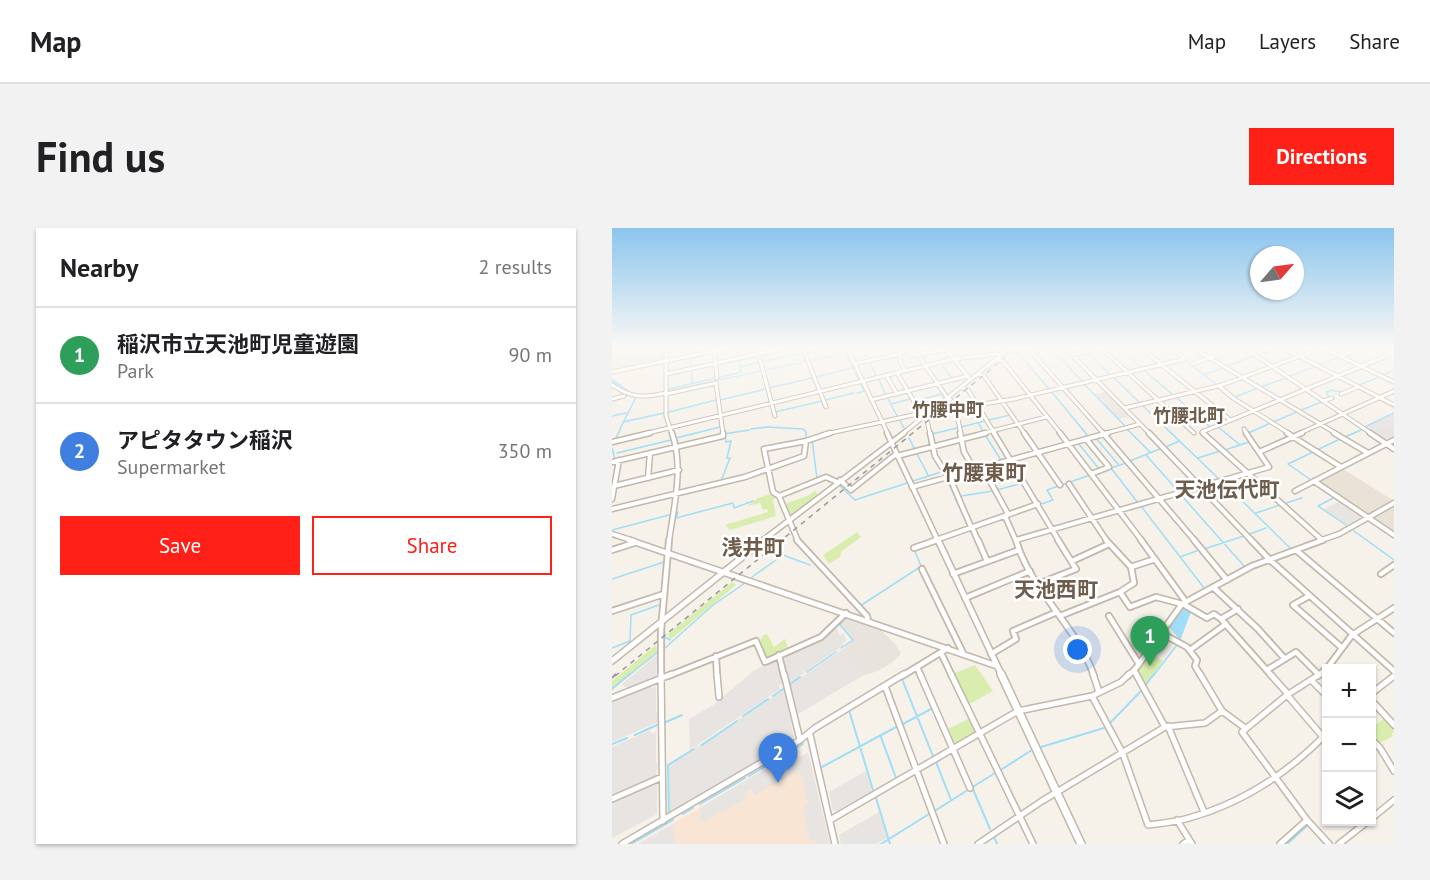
<!DOCTYPE html>
<meta charset="utf-8">
<style>
:root{--surface:#fff;--page:#f2f2f2;--text:#202124;--muted:#757577;--line:#e0e0e0;--accent:#ff2017}
body{margin:0;font-family:"PT Sans","Noto Sans JP",sans-serif;background:var(--page);color:var(--text)}
.controls{position:absolute;right:18px;bottom:18px;display:grid;overflow:hidden;border-radius:0px;box-shadow:0 2px 4px #0004}
.controls button{width:54px;height:54px;display:grid;place-items:center;padding:0;border:0;border-bottom:2px solid var(--line);background:var(--surface);color:var(--text);font:30px sans-serif}
.compass{position:absolute;left:638px;top:18px;width:54px;height:54px;border-radius:50%;background:var(--surface);box-shadow:0 2px 4px #0004;rotate:62deg}
.you{position:absolute;left:466px;top:422px;width:21px;height:21px;margin:-15px;border:4px solid #fff;border-radius:50%;background:#1a73e8;box-shadow:0 0 0 9px #1a73e833}
.badge{display:grid;place-items:center;width:39px;height:39px;border-radius:50%;background:var(--accent);color:#fff;font-size:20px;font-weight:700}
.pin{position:absolute;translate:-50% -50px;filter:drop-shadow(0 2px 3px #0008)}
.pin::after{content:'';position:absolute;top:32px;width:21px;height:18px;background:inherit;clip-path:polygon(0 0,100% 0,50% 100%)}
.list{margin:0;padding:0;list-style:none}
h2{display:flex;justify-content:space-between;align-items:center;height:78px;margin:0;padding:0 24px;font-size:26px}
h2 small{font-size:20px;font-weight:400;color:var(--muted)}
.list li{display:grid;grid-template-columns:39px 1fr auto;gap:18px;align-items:center;box-sizing:border-box;height:96px;padding:0 24px;border-top:2px solid var(--line)}
.list b{display:block;font-size:22px;white-space:nowrap}
.list p{margin:0;font-size:20px;white-space:nowrap;color:var(--muted)}
.list em{font-size:20px;font-style:normal;color:var(--muted)}
.actions{display:flex;gap:12px;padding:18px 24px}
.actions a{flex:1;padding:14px 0;border:2px solid var(--accent);border-radius:0px;text-align:center;font-size:21px;color:var(--accent)}
.actions .main{background:var(--accent);color:#fff}
.icon{flex:none;width:33px;height:33px;fill:none;stroke:currentColor;stroke-width:2;stroke-linecap:round;stroke-linejoin:round}
.map{position:relative;flex:none;width:782px;height:616px;overflow:hidden;border-radius:0px}
header{display:flex;align-items:center;gap:36px;box-sizing:border-box;height:84px;padding:0 30px;background:var(--surface);border-bottom:2px solid var(--line)}
header strong{font-size:28px}
nav{display:flex;gap:33px;margin-inline-start:auto;font-size:21px}
.intro{display:flex;align-items:center;justify-content:space-between;box-sizing:border-box;height:144px;padding:0 36px}
h1{margin:0;font-size:42px}
.button{padding:15px 27px;border-radius:0px;background:var(--accent);color:#fff;font-size:21px;font-weight:700}
main{display:flex;gap:36px;padding:0 36px}
aside{flex:1;background:var(--surface);border-radius:0px;box-shadow:0 2px 4px #0004}
.map>svg:first-child{display:block}
.residential{fill:#ebe2d7}
.commercial{fill:#f9e5d3}
.industrial{fill:#e9e3de}
.green{fill:#d9eeae}
.parking{fill:#e7e4e1}
.water{fill:#a0def8}
.lines{fill:none;stroke-linecap:round;stroke-linejoin:round}
.stream-far1{stroke:#a0def8;stroke-width:1.5}
.stream{stroke:#a0def8;stroke-width:2}
.minor-far3-casing{stroke:#c3b8ab;stroke-width:5}
.minor-far2-casing{stroke:#c3b8ab;stroke-width:7}
.minor-far1-casing{stroke:#c3b8ab;stroke-width:8}
.minor-casing{stroke:#c3b8ab;stroke-width:8}
.tertiary-far3-casing{stroke:#c3b8ab;stroke-width:5}
.tertiary-far2-casing{stroke:#c3b8ab;stroke-width:7}
.tertiary-far1-casing{stroke:#c3b8ab;stroke-width:8}
.tertiary-casing{stroke:#c3b8ab;stroke-width:10}
.minor-far3{stroke:#fff;stroke-width:3}
.minor-far2{stroke:#fff;stroke-width:4}
.minor-far1{stroke:#fff;stroke-width:4.5}
.minor{stroke:#fff;stroke-width:5}
.tertiary-far3{stroke:#fff;stroke-width:3}
.tertiary-far2{stroke:#fff;stroke-width:4}
.tertiary-far1{stroke:#fff;stroke-width:5}
.tertiary{stroke:#fff;stroke-width:7}
.rail-far1{stroke:#999;stroke-width:1.5;stroke-dasharray:5 5;stroke-linecap:butt}
.rail{stroke:#999;stroke-width:2;stroke-dasharray:10 10;stroke-linecap:butt}
.labels{text-anchor:middle;stroke-width:5;stroke-linejoin:round;paint-order:stroke}
.far-quarter-label{font-size:18px;font-weight:bold;fill:#6f5d4c;stroke:#fff}
.quarter-label{font-size:21px;font-weight:bold;fill:#6f5d4c;stroke:#fff}
</style>
<header>
<strong>Map</strong>
<nav><a>Map</a><a>Layers</a><a>Share</a></nav>
</header>
<div class="intro"><h1>Find us</h1><a class="button">Directions</a></div>
<main>
<aside>
<h2>Nearby<small>2 results</small></h2>
<ul class="list">
<li><span class="badge" style="background:#2e9e5b">1</span><div><b>稲沢市立天池町児童遊園</b><p>Park</p></div><em>90 m</em></li>
<li><span class="badge" style="background:#3f7fe0">2</span><div><b>アピタタウン稲沢</b><p>Supermarket</p></div><em>350 m</em></li>
</ul>
<div class="actions"><a class="main">Save</a><a>Share</a></div>
</aside>
<div class="map">
<svg width="782" height="616" viewBox="0 0 782 616">
<rect width="100%" height="100%" fill="#f6f1e9"/>
<path class="residential" d="M731,241L782,273V305L706,254Z"/>
<path class="commercial" d="M184,523L186,530L196,525L218,616H26Z"/>
<path class="industrial" d="M8,120H52V132L0,143V122Z
M494,163L519,188L507,191L483,166Z
M236,389L267,400L284,417L289,426L278,436L266,443L250,448L233,419L242,412L229,397Z"/>
<path class="green" d="M204,262L205,268L176,290L173,276L197,267Z
M159,266L164,269L161,272L164,288L118,302L113,297L156,284L155,281L151,282L148,275L135,278L146,270Z
M245,304L249,309L229,324L228,329L217,336L211,327Z
M120,354L124,357L58,412L56,406Z
M153,406L156,407L162,419L173,411L176,419L154,430L148,412Z
M44,417L45,424L0,461V453Z
M539,424L551,433L533,458L525,443Z
M363,437L381,463L356,477L341,446Z
M358,490L363,505L343,516L336,501Z
M773,490L782,499V504L780,505L781,508L766,516L760,509V499Z"/>
<path class="parking" d="M782,186V211L774,214L753,200Z
M728,273L751,288L734,297L713,281Z
M225,400L227,407L232,406L234,413L230,415L232,417L177,455L172,426L199,416Z
M234,419L250,448L186,486L178,457Z
M45,427L44,450L16,461L10,456Z
M163,431L165,432L171,455L166,457L168,461L78,522L77,491L100,478L140,444Z
M39,457V460L44,459V485L46,484V494L0,514V471Z
M173,461L182,511L58,584L57,537Z
M39,502V506L44,504V535H46L44,548L0,568V519Z
M184,523L186,530L196,525L218,616H205L203,611L198,614L191,580L196,576L188,542L142,567L141,560L133,564L134,571L89,595L88,580Z
M254,543L260,563L224,583L221,582L217,564Z
M45,554V586L0,610V575Z
M267,584L275,610L264,616H229L227,607Z
M61,596L63,616H27Z"/>
<path class="water" d="M253,120H261L30,169L16,167L0,155V150L23,167H35Z
M574,378L580,381L568,413L557,398Z"/>
<g class="lines">
<path class="stream-far1" d="M78,120V127
M125,120L126,128
M219,120L221,124
M439,120L470,153
M507,120L530,140
M543,120L560,133
M57,121L61,120
M238,121L244,120
M252,123L256,131
M194,124L213,120
M405,124L437,161
M394,125L415,122
M476,125L498,147
M234,126L242,142
M647,127L666,120
M79,130V140
M573,132L604,156
M257,133L264,148
M150,134L191,125
M329,135L340,151
M706,137L727,129
M615,138L643,128
M128,139L147,134
M80,143V154
M242,143L247,152
M533,143L561,167
M284,146L293,162
M593,146L611,140
M772,147L782,142
M678,148L704,138
M204,149L241,140
M501,149L528,175
M106,150L129,144L127,132
M266,150L274,167
M472,156L513,198
M747,157L767,149
M649,159L674,150
M157,160L200,150
M56,161L104,150
M439,163L476,208
M382,164L387,172
M245,165L252,163L248,155
M295,165L298,170
M275,169L285,188
M623,169L646,160
M717,169L714,164L720,162L729,164
M565,170L598,199
M108,172L154,161
M213,172L242,165
M299,172L305,183
M303,173L330,166
M279,176L298,171
M531,178L607,251
M687,183L709,174
M57,184L104,172
M163,184L210,173
M0,188L14,185
M287,191L293,202
M377,192L398,187
M11,194L52,185
M661,194L685,184
M367,196L371,203
M605,198L628,217
M349,199L373,193
M753,199L782,185
M8,201L23,171
M139,201L155,199L191,201L194,204V211
M515,201L538,224
M636,205L659,195
M112,206L137,202
M320,206L345,200
M373,207L389,232L396,230
M317,208V217
M483,209L506,236
M733,209L749,202
M64,210L108,199
M297,210L303,222
M200,211L205,251
M3,212L8,202
M456,214L482,207
M466,215L488,242
M554,219L567,213
M0,220L3,231
M318,221L332,248
M425,222L452,215
M613,222L637,214
M705,222L728,211
M304,224L316,247
M5,225L59,212
M534,227L566,263
M400,229L422,223
M586,230L608,223
M518,233L550,220
M499,240L526,275
M499,240L514,235
M1,252L4,235
M335,252L342,267
M699,252L676,236L703,223
M109,253L118,230H115L119,213L114,214L113,207
M301,253L329,244
M611,254L679,321
M227,257L243,272L295,255
M385,262L411,255
M569,267L633,339
M349,268L381,263
M723,269L706,278L734,297
M343,270L356,298
M429,276L441,272L435,262L478,247
M671,276L690,270
M529,278L592,360
M63,285L66,284L64,290L121,275L122,280L141,273
M644,285L668,277
M0,302L57,287
M742,303L782,332
M635,307L654,300
M302,321L309,338
M592,321L632,308
M683,325L760,390
M568,329L587,322
M140,349L171,327L198,337
M0,351L52,334
M248,378L308,339
M765,394L782,409
M52,395L53,409L58,412
M0,420L18,413L19,387L47,377
M53,420L101,377L133,355
M229,420L241,412L228,397L234,389
M195,444L224,424
M16,448L46,424
M541,448L565,417"/>
<path class="stream" d="M290,451L321,528
M178,456L188,449
M533,458L542,446
M0,461L18,446
M161,468L171,461
M237,482L261,562
M131,488L156,471
M54,494L70,487
M498,495L530,462
M291,496L319,481
M23,507L45,497
M269,509L284,550
M0,516L15,510
M90,517L125,493
M429,519L492,500
M176,525L191,516
M324,534L339,572
M210,539L284,499
M387,543L420,522
M137,548L174,526
M360,559L378,601
M264,570L278,616
M88,576L133,550
M324,582L383,545
M57,584L56,537L82,521
M71,586L81,580
M382,609L385,616
M19,616L61,592
M269,616L317,586
M675,616L696,597L713,616"/>
<g class="minor-far3-casing">
<path id="minor-far3" d="M54,120V188L60,206
M102,120L105,150
M145,120L163,188
M191,120L195,131
M453,120L538,206
M489,120L582,205
M529,120L617,191
M559,120L573,131
M581,120L725,206
M671,120L782,177
M711,120L782,154
M767,120L780,126
M0,121L5,120
M334,121L357,150
M417,121L492,206
M396,122L425,120
M295,123L299,127L335,122
M306,127L336,171
M460,127L491,120
M728,128L748,120
M385,131L391,133L449,206
M196,133L214,179
M242,136L288,126
M580,136L625,120
M293,143L288,133V125L298,120
M285,145L309,185
M54,146L174,120
M366,146L372,148L413,206
M274,147L285,166
M0,157C19,170 32,170 54,165
M607,158L621,170L678,206
M350,160L356,162L383,206
M54,166L104,155L111,206
M729,166L746,159
M337,170L347,181
M0,171L12,168
M259,172L356,148
M711,173L720,170
M324,180L339,181L402,171L573,131
M513,180L610,157L710,120
M344,182L349,206
M314,188L318,206
M269,194L319,183
M632,201L635,206
M32,206L342,131L393,125
M213,206L270,194
M368,206L434,189
M491,206L528,196
M592,206L590,204L782,125
M686,206L782,163"/>
</g>
<g class="minor-far2-casing">
<path id="minor-far2" d="M318,205L323,228L341,257L359,299
M348,205L352,224L362,241
M382,205L447,313
M412,205L448,257
M448,205L530,313
M491,205L583,313
M537,205L640,313
M591,205L710,312
M675,205L729,239
M722,205L756,225
M474,211L497,239L479,246
M0,214L38,205
M647,224L690,205
M285,228L374,205
M0,234L111,208V205
M371,240L396,286
M36,250L38,225
M228,252L239,262L284,226
M702,253L782,307
M457,256L495,313
M2,258L67,242
M300,259L496,205
M683,263L782,212
M167,268L214,249L225,254
M0,271L7,232
M0,281L133,249L192,228L194,213L218,205
M393,288L404,313
M360,299L366,313
M404,312L657,239L634,205
M57,313C62,277 72,240 60,205
M186,313L167,268L161,264L152,221L194,213
M321,313L426,276
M707,313L727,306L782,275"/>
</g>
<g class="minor-far1-casing">
<path id="minor-far1" d="M185,312L255,388L256,393
M366,312L375,333
M404,312C418,362 465,398 482,448
M529,312L574,374
M582,312L615,352
M639,312L658,332L782,443
M302,320L325,312
M0,322L22,315
M684,322L782,405
M460,333L497,316
M519,339L543,331
M310,341L351,425
M341,346L407,322
M769,346L782,337
M426,356L464,341L446,312
M602,360L646,401L673,431
M508,364L518,379L544,369L570,376
M697,368L681,377L729,419
M353,370L418,343
M571,376L595,390L602,386L609,391
M626,381L609,391L660,448
M0,383L52,366
M448,388L508,364L522,355L519,339L494,312
M497,388L527,436
M549,405L575,419L585,432L583,438L589,448
M578,422L614,396
M329,425L340,448
M379,426L404,411L401,403L445,384
M167,427L172,448
M104,428L105,448
M305,439L309,448
M522,442L525,448
M655,442L684,424L707,447
M49,448V402L57,312
M56,448L144,413L153,434L209,409L234,385
M290,448L336,420
M516,448L524,440L570,376L640,338L711,312
M706,448L716,439L740,407L782,380"/>
</g>
<g class="minor-casing">
<path id="minor" d="M49,446L51,593
M105,446L107,469
M172,446L188,512
M308,446L358,560
M339,446L421,616
M481,446L487,464
M524,446L553,499
M588,446L610,483L633,500
M658,446L676,466
M708,446L675,467L630,504L695,592L717,616
M700,453L714,467
M273,458L332,616
M760,465L782,448
M675,467L711,509
M480,468L511,526L536,597C550,595 564,594 577,590C630,575 676,545 714,506
M0,470L60,446
M760,473L782,497
M556,498L592,584
M198,507L223,616
M760,512L768,520L782,543
M0,571L50,549
M760,590L782,572
M218,592L406,483L480,468L509,454L517,446
M565,592L580,616
M10,616L188,512L203,500L292,446
M366,616L430,573L553,499L593,495L610,483
M571,616L577,612
M668,616L695,592
M727,616L755,594"/>
</g>
<g class="tertiary-far3-casing">
<path id="tertiary-far3" d="M235,120L276,206
M633,120L760,206
M0,144L117,120
M290,206L398,120"/>
</g>
<g class="tertiary-far2-casing">
<path id="tertiary-far2" d="M275,205L326,313
M758,205L782,221
M0,306L22,313
M150,313L292,205"/>
</g>
<g class="tertiary-far1-casing">
<path id="tertiary-far1" d="M17,312L385,438
M326,312L390,448
M0,433L152,312"/>
</g>
<g class="tertiary-casing">
<path id="tertiary" d="M389,446L469,616"/>
</g>
<use href="#minor-far3" class="minor-far3"/>
<use href="#minor-far2" class="minor-far2"/>
<use href="#minor-far1" class="minor-far1"/>
<use href="#minor" class="minor"/>
<use href="#tertiary-far3" class="tertiary-far3"/>
<use href="#tertiary-far2" class="tertiary-far2"/>
<use href="#tertiary-far1" class="tertiary-far1"/>
<use href="#tertiary" class="tertiary"/>
<path class="rail-far1" d="M3,448L405,120"/>
<path class="rail" d="M0,450L4,446"/>
</g>
<linearGradient id="sky" x2="0" y2="1"><stop stop-color="#8bc5ee"/><stop offset="0.58" stop-color="#fbf9f5"/><stop offset="1" stop-color="#fbf9f5" stop-opacity="0"/></linearGradient>
<rect width="782" height="206" fill="url(#sky)"/>
<g class="labels">
<g class="far-quarter-label">
<text x="336" y="188">竹腰中町</text>
<text x="577" y="194">竹腰北町</text>
</g>
<g class="quarter-label">
<text x="372" y="252">竹腰東町</text>
<text x="615" y="269">天池伝代町</text>
<text x="141" y="327">浅井町</text>
<text x="444" y="369">天池西町</text>
</g>
</g>
</svg>
<div class="controls">
<button>+</button>
<button>−</button>
<button><svg class="icon" aria-label="layers" viewBox="0 0 24 24"><path d="M12 4l9 5-9 5-9-5zM3 14l9 5 9-5"/></svg></button>
</div>
<svg class="compass" viewBox="-18 -18 36 36"><path d="M0-13l5 13h-10z" fill="#e53935"/><path d="M0 13l5-13h-10z" fill="#757577"/></svg>
<div class="you"></div>
<div class="pin badge" style="left:538px;top:438px;background:#2e9e5b">1</div>
<div class="pin badge" style="left:166px;top:555px;background:#3f7fe0">2</div>
</div>
</main>
